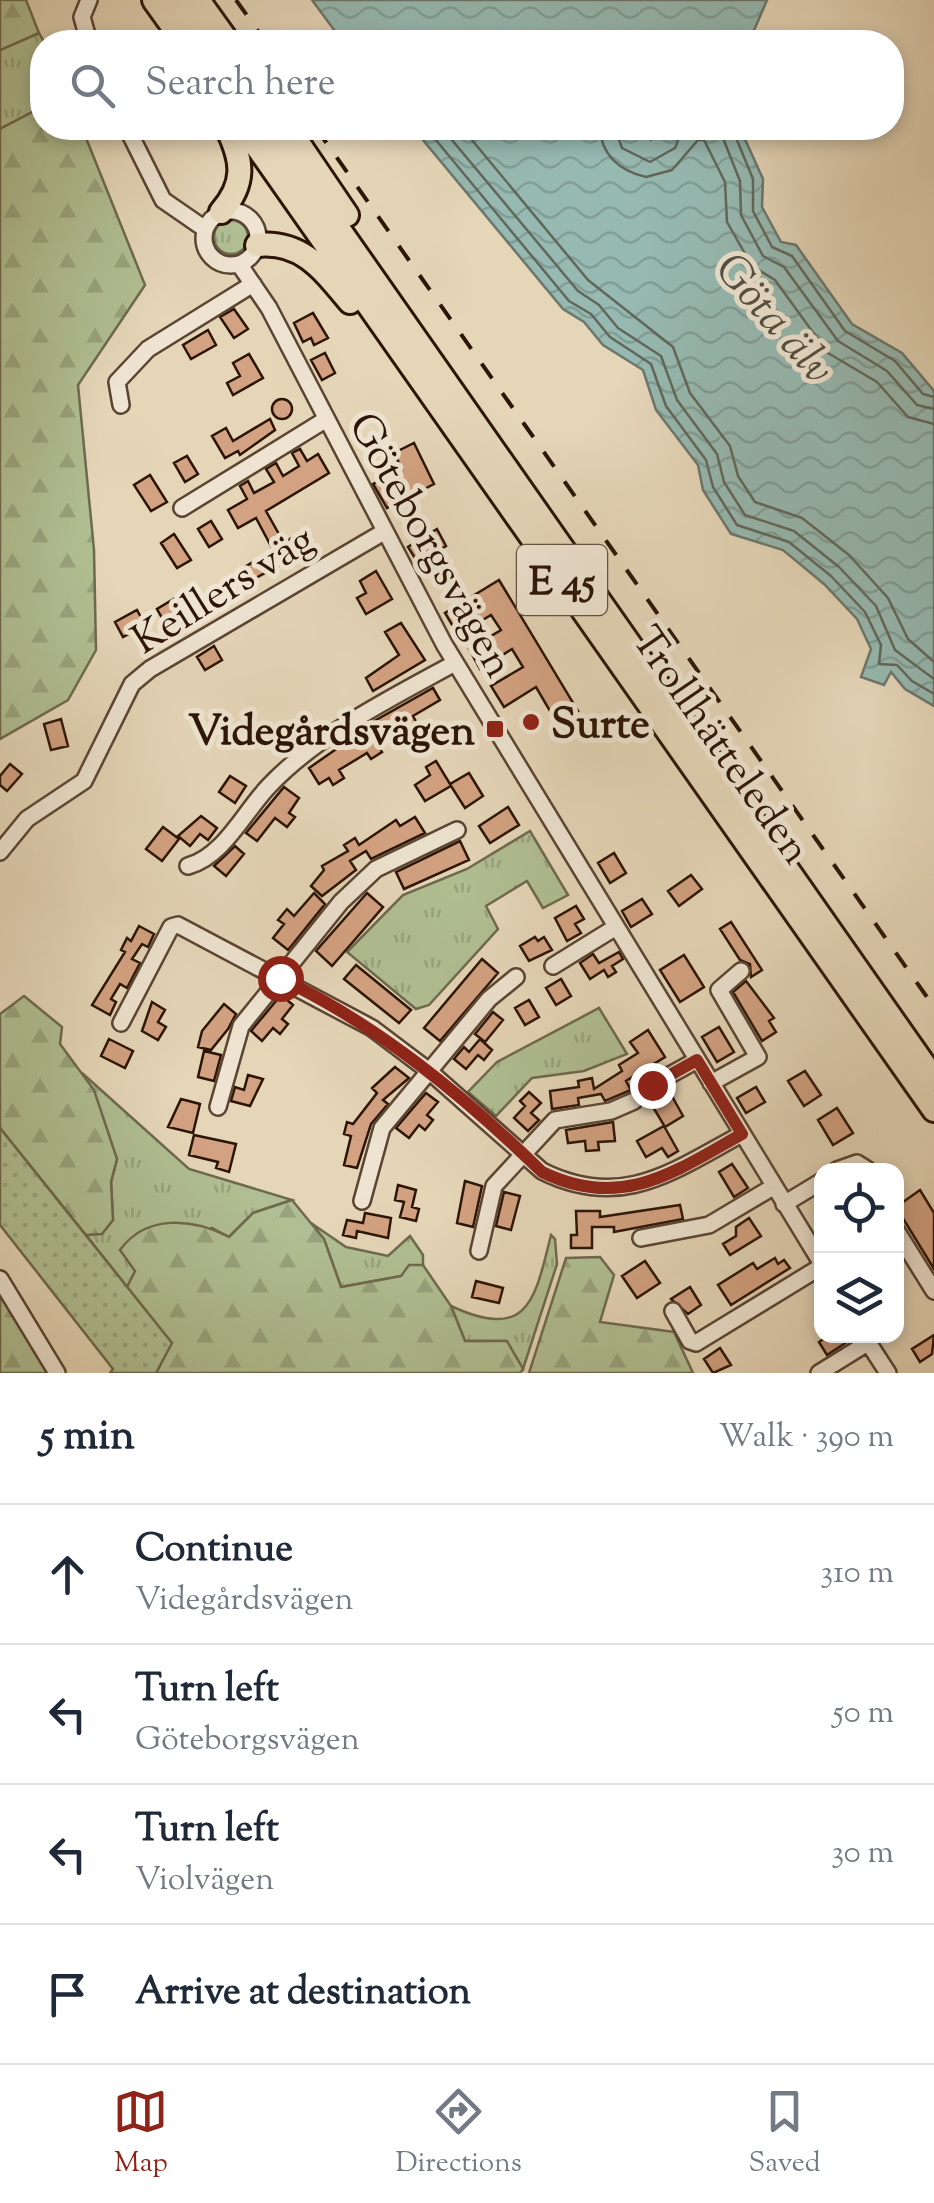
<!DOCTYPE html>
<meta charset="utf-8">
<style>
:root{--surface:#fff;--page:#f2f2f3;--text:#1f2937;--muted:#747a83;--line:#e0e1e3;--accent:#8f2418}
body{margin:0;font-family:"Sorts Mill Goudy",serif;background:var(--page);color:var(--text)}
.controls{position:absolute;right:30px;bottom:30px;display:grid;overflow:hidden;border-radius:20px;box-shadow:0 5px 15px #0003}
.controls button{width:90px;height:90px;display:grid;place-items:center;padding:0;border:0;border-bottom:2px solid var(--line);background:var(--surface);color:var(--text);font:50px sans-serif}
.stop{position:absolute;width:30px;height:30px;margin:-22px;border:8px solid #8f2418;border-radius:50%;background:#fff}
.stop.end{background:#8f2418;border-color:#fff;box-shadow:0 2px 10px #0008}
.list{margin:0;padding:0;list-style:none}
h2{display:flex;justify-content:space-between;align-items:center;height:130px;margin:0;padding:0 40px;font-size:42px}
h2 small{font-size:32px;font-weight:400;color:var(--muted)}
.list li{display:grid;grid-template-columns:65px 1fr auto;gap:30px;align-items:center;box-sizing:border-box;height:140px;padding:0 40px;border-top:2px solid var(--line)}
.list b{display:block;font-size:38px;white-space:nowrap}
.list p{margin:0;font-size:32px;white-space:nowrap;color:var(--muted)}
.list em{font-size:32px;font-style:normal;color:var(--muted)}
.icon{flex:none;width:55px;height:55px;fill:none;stroke:currentColor;stroke-width:2;stroke-linecap:round;stroke-linejoin:round}
.map{position:relative;flex:none;width:934px;height:1373px;overflow:hidden}
.search{position:absolute;background:var(--surface);box-shadow:0 5px 15px #0003;left:30px;right:30px;top:30px;height:110px;display:flex;align-items:center;gap:25px;box-sizing:border-box;padding:0 35px;border-radius:40px;color:var(--muted);font-size:38px}
.sheet{height:690px;background:var(--surface)}
nav{display:flex;justify-content:space-around;align-items:center;box-sizing:border-box;height:140px;border-top:2px solid var(--line);background:var(--surface);font-size:28px;color:var(--muted)}
nav a{display:grid;justify-items:center;gap:5px}
nav .on{color:var(--accent)}
.map>svg:first-child{display:block}
.grass{fill:url(#grass-tufts);stroke:#6e6a4d;stroke-width:2.5}
.forest{fill:url(#forest-firs);stroke:#6e6a4d;stroke-width:2.5}
.garden{fill:url(#garden-dots);stroke:#6e6a4d;stroke-width:2.5}
.water{fill:url(#water-waves);stroke:#6c776d;stroke-width:2.5}
.lines{fill:none;stroke-linecap:round;stroke-linejoin:round}
.shore{stroke:#61675c;stroke-width:2.5}
.building{fill:#d3a282;stroke:#2c1507;stroke-width:2.5}
.minor-casing{stroke:#5a4533;stroke-width:20}
.highway-casing{stroke:#2c1507;stroke-width:28}
.minor{stroke:#eee4d1;stroke-width:15}
.highway{stroke:#e5d6b8;stroke-width:22}
.rail{stroke:#2c1507;stroke-width:4;stroke-dasharray:18 18;stroke-linecap:butt}
.route{stroke:#8f2418;stroke-width:12}
.poi-dot{fill:#8f2418;stroke:#eee4d1;stroke-width:4}
.labels{text-anchor:middle;stroke-width:10;stroke-linejoin:round;paint-order:stroke}
.shield{fill:#eee4d1;stroke:#665344;stroke-width:2.5}
.shield-label{font-size:40px;font-weight:bold;fill:#2c1507}
.street-label{font-size:42px;fill:#2c1507;stroke:#eee4d1}
.poi-label{font-size:42px;font-weight:bold;fill:#2c1507;stroke:#eee4d1;text-anchor:start}
.water-label{font-size:45px;font-style:italic;fill:#514e42;stroke:#eee4d1}
</style>
<div class="map">
<svg width="934" height="1373" viewBox="0 0 934 1373">
<defs>
<pattern id="grass-tufts" width="24" height="20" patternUnits="userSpaceOnUse" patternTransform="scale(2.5)"><rect width="24" height="20" fill="#b0bf93"/><path d="M3 7l-1-3M5 7V3M7 7l1-3M15 17l-1-3M17 17v-4M19 17l1-3" fill="none" stroke="#98a37d"/></pattern>
<pattern id="forest-firs" width="22" height="20" patternUnits="userSpaceOnUse" patternTransform="scale(2.5)"><rect width="22" height="20" fill="#b0bf93"/><path d="M5 1l3.5 6h-7zM16 11l3.5 6h-7z" fill="#98a37d"/></pattern>
<pattern id="garden-dots" width="8" height="8" patternUnits="userSpaceOnUse" patternTransform="scale(2.5)"><rect width="8" height="8" fill="#b0bf93"/><path d="M2 2h.1M6 6h.1" fill="none" stroke="#98a37d" stroke-width="1.8" stroke-linecap="round"/></pattern>
<pattern id="water-waves" width="16" height="10" patternUnits="userSpaceOnUse" patternTransform="scale(2.5)"><rect width="16" height="10" fill="#96b9b1"/><path d="M0 5q4-4 8 0t8 0" fill="none" stroke="#819e97"/></pattern>
</defs>
<rect width="100%" height="100%" fill="#e5d6b8"/>
<filter id="stains"><feTurbulence type="fractalNoise" baseFrequency=".002" numOctaves="4"/><feColorMatrix values="0 0 0 0 .2 0 0 0 0 .09 0 0 0 0 .02 0 0 0 .5 -.17"/></filter>
<radialGradient id="worn" r=".72"><stop offset=".6" stop-color="#630" stop-opacity="0"/><stop offset="1" stop-color="#630" stop-opacity=".3"/></radialGradient>
<path class="grass" d="M39,33L44,42L42,107L0,129V50Z
M214 237a17 17 0 1 1 34 0a17 17 0 1 1-34 0Z
M530,831L568,895L543,908L527,881L486,906L498,929L429,1005L416,1009L347,952L403,895L467,869Z
M599,1008L627,1054L584,1071L532,1078L496,1116L468,1092L497,1062Z
M82,1073L189,1169L292,1200L253,1213L229,1237L212,1228L136,1271L127,1287L86,1235L113,1220L111,1182L117,1159Z
M311,1223L346,1247L388,1256L410,1236L423,1255V1265L409,1266L402,1276L341,1287L324,1239Z
M551,1235L555,1239L557,1264L523,1369L506,1341H465L451,1306C529,1342 535,1299 551,1235Z"/>
<path class="forest" d="M0,0H26L39,33L0,50Z
M42,107V128H82L145,285L78,385L94,550L96,650L68,700L0,739V129Z
M24,996L62,1027L60,1044L94,1090L117,1159L111,1182L113,1220L102,1234L86,1235L0,1128V1014Z
M292,1200L324,1239L341,1287L401,1276L409,1265H423L451,1306L465,1341H507L523,1369L520,1373H156L171,1343L127,1287L135,1271L120,1250C146,1214 193,1218 229,1237L253,1213Z
M600,1257L614,1275L600,1322L674,1332L693,1373H529L566,1258Z
M0,1287L57,1373H0Z"/>
<path class="garden" d="M0,1128L172,1343L156,1373H110L113,1369L0,1225Z"/>
<path class="water" d="M312,0H767L749,42H343Z
M413,128H634L651,140L664,128H740L763,179L762,207L781,242L796,245L852,324L902,353L934,391V706L905,689L891,672L884,685L861,677L871,649L857,619L824,584L783,550L731,534L703,490L698,465L656,410L643,370L603,345L584,322L563,309Z"/>
<g class="lines">
<path class="shore" d="M426,128L569,301L591,314L610,337L651,364L666,406L706,460L713,487L737,525L789,542L831,576L865,612L881,645L879,664L897,665L912,681L934,694
M442,128L578,291L599,305L618,328L661,356L677,400L717,454L724,482L745,515L794,531L839,567L876,606L895,650L934,679
M462,128L588,280L673,347L690,393L730,446L738,476L755,502L802,518L849,555L888,598L908,639L934,662
M600,128C601,155 620,171 646,177L672,170L698,140H704L725,182L727,222L752,266L775,280L828,353L877,382L908,417L934,424
M615,128L622,148L650,162L675,148L683,128
M719,128L740,181L741,215L763,256L784,267L838,341L887,371L917,405L934,409
M732,128L753,179V211L772,247L792,256L845,331L895,361L923,394L934,397"/>
</g>
<path class="building" d="M234,309L248,329L234,338L220,317Z
M313,313L328,338L314,345L311,338L303,342L294,323Z
M208,330L216,345L191,359L183,345Z
M325,353L335,373L322,380L311,360Z
M249,354L263,378L233,395L227,383L240,376L233,363Z
M272 409a10 10 0 1 1 20 0a10 10 0 1 1-20 0Z
M270,419L275,430L240,455L238,451L225,458L212,436L226,428L233,441Z
M414,443L434,484L387,508L373,484L402,469L394,453Z
M300,449L307,461L318,454L329,473L266,511L284,543L293,537L303,553L250,581L243,568L273,550L256,518L238,528L228,510L247,499L240,486L248,481L254,493L274,482L266,469L276,463L283,476L299,466L292,453Z
M187,456L198,474L185,482L174,463Z
M150,475L167,502L151,511L134,485Z
M211,521L222,539L209,547L198,529Z
M437,529L446,546L418,563L408,547Z
M174,534L191,560L177,568L161,543Z
M376,571L392,599L366,614L357,598L366,593L360,581Z
M499,580L578,711L557,723L536,687L504,707L491,686L523,667L512,649L480,669L469,649L501,630L491,615L458,635L445,613Z
M177,597L188,615L167,627L157,609Z
M137,610L145,625L123,637L115,622Z
M401,623L425,660L373,691L366,678L399,655L385,632Z
M214,646L222,660L205,670L197,657Z
M433,688L440,700L413,716L419,727L408,733L402,723L377,738L369,724Z
M61,719L68,746L51,750L44,724Z
M355,736L361,746L374,739L382,752L371,759L367,753L339,770L344,778L333,785L329,778L319,784L309,768Z
M436,761L450,784L469,773L483,796L465,808L451,786L425,801L415,785L430,775L426,767Z
M10,764L22,774L7,791L0,785V776Z
M230,776L246,786L235,803L219,792Z
M284,787L299,798L289,813L295,817L287,827L275,818L257,841L246,833Z
M508,807L519,825L490,843L479,826Z
M201,816L217,828L208,840L200,834L190,846L178,836Z
M415,817L425,833L371,859L366,851L350,861L356,870L322,896L311,886L324,870L322,866L348,851L344,845L355,838L359,845L396,820L400,826Z
M163,827L179,839L162,861L146,849Z
M460,841L469,860L404,889L396,872Z
M235,846L244,854L226,876L214,866Z
M614,853L626,873L610,883L598,863Z
M691,875L702,889L679,906L668,891Z
M314,893L325,904L288,950L273,938L284,924L278,920L287,909L294,916Z
M367,893L383,907L332,966L316,951Z
M642,899L652,914L631,927L622,911Z
M576,906L584,919L575,924L581,933L567,941L555,918Z
M731,922L762,970L751,977L750,964L740,960L720,929Z
M139,926L154,934L148,947L142,944L132,959L140,963L127,988L120,984L111,999L116,1002L110,1015L92,1005L125,952L121,950L127,938L131,941Z
M535,937L538,941L544,937L552,950L529,961L520,946Z
M619,952L623,959L612,966L616,972L608,977L604,970L590,979L580,963L593,954L599,963Z
M684,955L704,987L680,1002L660,970Z
M482,959L498,973L440,1041L424,1028Z
M356,965L411,1010L399,1023L344,979Z
M561,979L571,996L556,1005L546,988Z
M746,981L774,1018L769,1021L776,1032L762,1041L733,992Z
M281,995L293,1005L282,1019L288,1024L280,1034L273,1028L262,1041L251,1031Z
M529,1000L539,1017L525,1025L515,1008Z
M152,1002L165,1010L158,1022L166,1027L158,1040L142,1031Z
M224,1004L236,1014L228,1029L211,1050L198,1047L202,1031Z
M493,1012L503,1020L485,1042L475,1034Z
M719,1027L734,1052L717,1062L702,1037Z
M648,1030L665,1057L626,1081L631,1090L605,1101L601,1094L578,1098L579,1105L552,1109L550,1091L579,1087L578,1081L592,1078L594,1089L622,1071L619,1065L638,1053L630,1042Z
M109,1039L133,1051L125,1068L101,1056Z
M480,1039L492,1050L484,1060L478,1055L466,1069L454,1059L464,1047L469,1052Z
M204,1051L221,1055L214,1081L198,1077Z
M395,1067L409,1078L383,1100L388,1104L371,1124L357,1168L344,1165L351,1136L344,1134L347,1122L353,1124L377,1093L372,1088Z
M805,1071L821,1095L804,1106L788,1081Z
M248,1075L263,1079L250,1106L231,1101L235,1087L244,1090Z
M756,1087L765,1102L746,1113L737,1098Z
M668,1089L683,1116L665,1127L650,1102Z
M529,1092L541,1103L531,1113L539,1120L528,1131L514,1118L525,1106L520,1101Z
M426,1093L438,1102L427,1115L433,1120L425,1130L419,1125L409,1138L396,1128Z
M181,1099L200,1104L193,1133L168,1127Z
M837,1108L853,1133L833,1145L818,1120Z
M613,1122L615,1141L598,1142L599,1150L586,1151L585,1141L568,1143L566,1130Z
M664,1126L678,1151L668,1157L662,1148L646,1157L637,1141Z
M194,1135L236,1144L229,1172L216,1168L218,1162L189,1155Z
M732,1164L748,1188L734,1197L719,1172Z
M465,1181L482,1186L473,1227L457,1223Z
M398,1185L416,1190L412,1207L419,1209L416,1221L400,1217L404,1202L395,1200Z
M920,1190L934,1213V1269L896,1207Z
M504,1192L520,1196L511,1230L496,1226Z
M680,1205L683,1219L614,1232V1227H592V1248H571V1235H577L576,1211H600V1217Z
M365,1213L391,1218L388,1238L357,1231L356,1238L343,1235L347,1220L363,1223Z
M749,1218L761,1236L730,1255L723,1244L736,1236V1227Z
M775,1258L778,1264L784,1260L790,1268L731,1305L718,1285L753,1263L757,1269Z
M645,1261L660,1283L637,1298L622,1276Z
M476,1281L503,1288L499,1303L472,1297Z
M690,1287L701,1305L688,1314L671,1299Z
M934,1335L932,1354L920,1362L912,1349Z
M828,1336H843L847,1342L827,1355L819,1342Z
M720,1348L731,1365L713,1373L704,1359Z"/>
<g class="lines">
<g class="minor-casing">
<path id="minor" d="M89,0L82,17L89,42
M127,128L163,200L205,229
M204 238a27 27 0 1 1 54 0a27 27 0 1 1-54 0Z
M239,264L269,308L444,644L822,1264
M121,405L117,382L148,349L253,284
M182,508L325,420
M0,852L27,819L84,781L132,684L150,669L382,533
M188,866C224,856 244,812 269,786C318,734 393,697 455,663
M553,966L616,927
M121,1023L171,927L178,925L372,1028L429,1071L542,1171C622,1211 673,1171 742,1134
M711,1083L758,1057L719,990L741,971
M652,1085L697,1060
M218,1107L241,1026L341,902L376,869L457,830
M837,1170L857,1163L868,1170
M362,1201L382,1128L489,999L516,977
M784,1204L822,1181
M896,1230L934,1291
M641,1238L709,1225L773,1187
M479,1251L494,1186L555,1120L611,1111L634,1101
M0,1279L57,1373
M673,1311L690,1341L696,1343L822,1266
M864,1336L888,1373
M819,1373L869,1342"/>
</g>
<g class="highway-casing">
<path id="highway" d="M154,0L184,42
M177,0L207,42
M198,0L228,42
M244,128L934,1110
M268,128L934,1079
M288,128L347,215
M221,212C246,183 243,161 227,128
M257,245C302,240 324,271 350,302"/>
</g>
<use href="#minor" class="minor"/>
<use href="#highway" class="highway"/>
<path class="rail" d="M236,0L266,42
M316,128L934,1007"/>
</g>
<g class="lines">
<path class="route" d="M280,978C379,1026 463,1095 542,1172C622,1211 674,1172 742,1134L697,1060L652,1085"/>
</g>
<g class="poi-dot">
<circle cx="531" cy="722" r="10"/>
<rect x="485" y="719" width="20" height="20" rx="5"/>
</g>
<g class="labels">
<rect class="shield" x="517" y="545" width="90" height="70" rx="8"/>
<g class="shield-label">
<text x="562" y="594">E 45</text>
</g>
<g class="street-label">
<text transform="translate(433 544) rotate(61)" y="15">Göteborgsvägen</text>
<text transform="translate(222 588) rotate(-32)" y="15">Keillers väg</text>
<text transform="translate(723 744) rotate(55)" y="15">Trollhätteleden</text>
</g>
<g class="poi-label">
<text x="551" y="737">Surte</text>
<text x="475" y="744" text-anchor="end">Videgårdsvägen</text>
</g>
<g class="water-label">
<text transform="translate(776 317) rotate(49)" y="16">Göta älv</text>
</g>
</g>
<rect width="100%" height="100%" filter="url(#stains)"/>
<rect width="100%" height="100%" fill="url(#worn)"/>
</svg>
<div class="controls">
<button><svg class="icon" aria-label="locate" viewBox="0 0 24 24"><circle cx="12" cy="12" r="6"/><path d="M12 2v4M12 18v4M2 12h4M18 12h4"/></svg></button>
<button><svg class="icon" aria-label="layers" viewBox="0 0 24 24"><path d="M12 4l9 5-9 5-9-5zM3 14l9 5 9-5"/></svg></button>
</div>
<div class="stop" style="left:280px;top:978px"></div>
<div class="stop end" style="left:652px;top:1085px"></div>
<div class="search"><svg class="icon" aria-label="search" viewBox="0 0 24 24"><circle cx="10" cy="10" r="6"/><path d="M15 15l6 6"/></svg>Search here</div>
</div>
<section class="sheet">
<h2>5 min<small>Walk · 390 m</small></h2>
<ul class="list">
<li><svg class="icon" aria-label="ahead" viewBox="0 0 24 24"><path d="M12 20V5M6 11l6-6 6 6"/></svg><div><b>Continue</b><p>Videgårdsvägen</p></div><em>310 m</em></li>
<li><svg class="icon" aria-label="left" viewBox="0 0 24 24"><path d="M17 20v-9H6M10 6l-5 5 5 5"/></svg><div><b>Turn left</b><p>Göteborgsvägen</p></div><em>50 m</em></li>
<li><svg class="icon" aria-label="left" viewBox="0 0 24 24"><path d="M17 20v-9H6M10 6l-5 5 5 5"/></svg><div><b>Turn left</b><p>Violvägen</p></div><em>30 m</em></li>
<li><svg class="icon" aria-label="arrive" viewBox="0 0 24 24"><path d="M6 21V4h12l-3 4 3 4H6"/></svg><div><b>Arrive at destination</b></div></li>
</ul>
</section>
<nav>
<a class="on"><svg class="icon" aria-label="map" viewBox="0 0 24 24"><path d="M3 6l6-2 6 2 6-2v14l-6 2-6-2-6 2zM9 4v14M15 6v14"/></svg>Map</a>
<a><svg class="icon" aria-label="directions" viewBox="0 0 24 24"><path d="M12 3l9 9-9 9-9-9zM9 14v-3h6M13 9l2 2-2 2"/></svg>Directions</a>
<a><svg class="icon" aria-label="saved" viewBox="0 0 24 24"><path d="M7 4h10v16l-5-4-5 4z"/></svg>Saved</a>
</nav>
